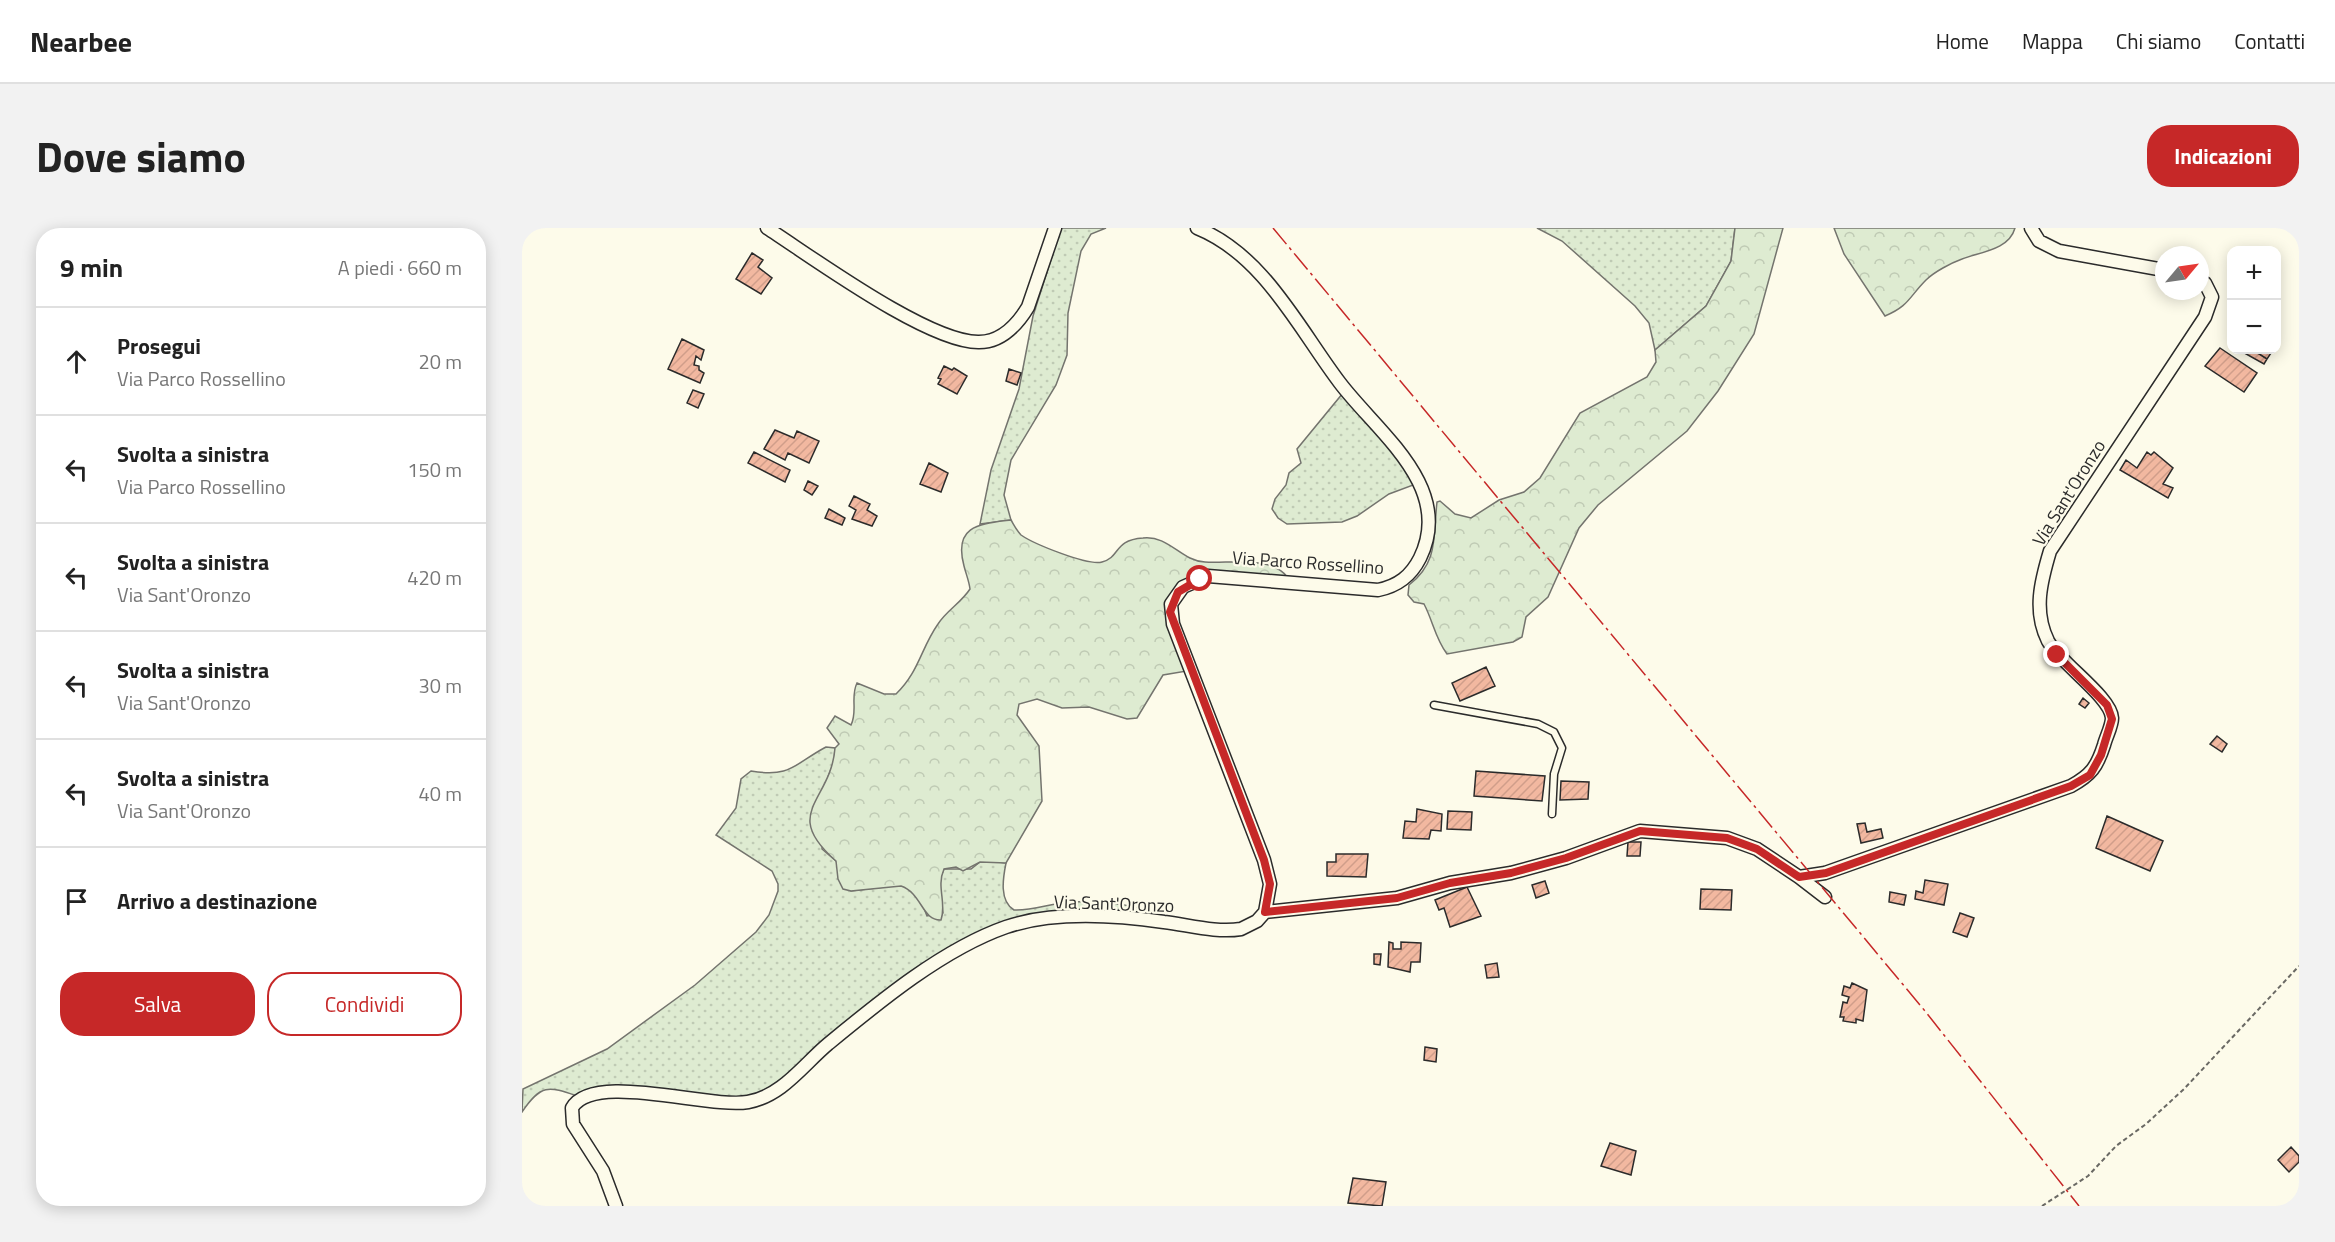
<!DOCTYPE html>
<html lang="it">
<meta charset="utf-8">
<style>
:root{--surface:#fff;--page:#f2f2f2;--text:#222;--muted:#767676;--line:#e0e0e0;--accent:#c62828}
body{margin:0;font-family:"Titillium Web",sans-serif;background:var(--page);color:var(--text)}
.controls{position:absolute;right:18px;top:18px;display:grid;overflow:hidden;border-radius:12px;box-shadow:0 3px 15px #0003}
.controls button{width:54px;height:54px;display:grid;place-items:center;padding:0;border:0;border-bottom:2px solid var(--line);background:var(--surface);color:var(--text);font:30px sans-serif}
.compass{position:absolute;left:1633px;top:18px;width:54px;height:54px;border-radius:50%;background:var(--surface);box-shadow:0 3px 15px #0003;rotate:61deg}
.stop{position:absolute;width:18px;height:18px;margin:-14px;border:4px solid #c62828;border-radius:50%;background:#fff}
.stop.end{background:#c62828;border-color:#fff;box-shadow:0 2px 6px #0008}
.list{margin:0;padding:0;list-style:none}
h2{display:flex;justify-content:space-between;align-items:center;height:78px;margin:0;padding:0 24px;font-size:26px}
h2 small{font-size:20px;font-weight:400;color:var(--muted)}
.list li{display:grid;grid-template-columns:39px 1fr auto;gap:18px;align-items:center;box-sizing:border-box;height:108px;padding:0 24px;border-top:2px solid var(--line)}
.list b{display:block;font-size:22px;white-space:nowrap}
.list p{margin:0;font-size:20px;white-space:nowrap;color:var(--muted)}
.list em{font-size:20px;font-style:normal;color:var(--muted)}
.actions{display:flex;gap:12px;padding:18px 24px}
.actions a{flex:1;padding:14px 0;border:2px solid var(--accent);border-radius:24px;text-align:center;font-size:21px;color:var(--accent)}
.actions .main{background:var(--accent);color:#fff}
.icon{flex:none;width:33px;height:33px;fill:none;stroke:currentColor;stroke-width:2;stroke-linecap:round;stroke-linejoin:round}
.map{position:relative;flex:none;width:1777px;height:978px;overflow:hidden;border-radius:24px}
header{display:flex;align-items:center;gap:36px;box-sizing:border-box;height:84px;padding:0 30px;background:var(--surface);border-bottom:2px solid var(--line)}
header strong{font-size:28px}
nav{display:flex;gap:33px;margin-inline-start:auto;font-size:21px}
.intro{display:flex;align-items:center;justify-content:space-between;box-sizing:border-box;height:144px;padding:0 36px}
h1{margin:0;font-size:42px}
.button{padding:15px 27px;border-radius:24px;background:var(--accent);color:#fff;font-size:21px;font-weight:700}
main{display:flex;gap:36px;padding:0 36px}
aside{flex:1;background:var(--surface);border-radius:24px;box-shadow:0 3px 15px #0003}
.map>svg:first-child{display:block}
.grass{fill:url(#grass-dots);stroke:#74746e;stroke-width:1.5}
.forest{fill:url(#forest-crowns);stroke:#74746e;stroke-width:1.5}
.building{fill:url(#building-hatch);stroke:#2b2b2b;stroke-width:1.5}
.lines{fill:none;stroke-linecap:round;stroke-linejoin:round}
.lane-casing{stroke:#2b2b2b;stroke-width:9}
.street-casing{stroke:#2b2b2b;stroke-width:15}
.path{stroke:#6a6964;stroke-width:2;stroke-dasharray:4.5 3;stroke-linecap:butt}
.lane{stroke:#fdfbea;stroke-width:6}
.street{stroke:#fdfbea;stroke-width:12}
.power{stroke:#c62828;stroke-width:1.5;stroke-dasharray:21 4.5 3 4.5;stroke-linecap:butt}
.route{stroke:#c62828;stroke-width:8}
.labels{text-anchor:middle;stroke-width:4.5;stroke-linejoin:round;paint-order:stroke}
.street-label{font-size:18px;fill:#2b2b2b;stroke:#fdfbea}
</style>
<header>
<strong>Nearbee</strong>
<nav><a>Home</a><a>Mappa</a><a>Chi siamo</a><a>Contatti</a></nav>
</header>
<div class="intro"><h1>Dove siamo</h1><a class="button">Indicazioni</a></div>
<main>
<aside>
<h2>9 min<small>A piedi · 660 m</small></h2>
<ul class="list">
<li><svg class="icon" aria-label="ahead" viewBox="0 0 24 24"><path d="M12 20V5M6 11l6-6 6 6"/></svg><div><b>Prosegui</b><p>Via Parco Rossellino</p></div><em>20 m</em></li>
<li><svg class="icon" aria-label="left" viewBox="0 0 24 24"><path d="M17 20v-9H6M10 6l-5 5 5 5"/></svg><div><b>Svolta a sinistra</b><p>Via Parco Rossellino</p></div><em>150 m</em></li>
<li><svg class="icon" aria-label="left" viewBox="0 0 24 24"><path d="M17 20v-9H6M10 6l-5 5 5 5"/></svg><div><b>Svolta a sinistra</b><p>Via Sant'Oronzo</p></div><em>420 m</em></li>
<li><svg class="icon" aria-label="left" viewBox="0 0 24 24"><path d="M17 20v-9H6M10 6l-5 5 5 5"/></svg><div><b>Svolta a sinistra</b><p>Via Sant'Oronzo</p></div><em>30 m</em></li>
<li><svg class="icon" aria-label="left" viewBox="0 0 24 24"><path d="M17 20v-9H6M10 6l-5 5 5 5"/></svg><div><b>Svolta a sinistra</b><p>Via Sant'Oronzo</p></div><em>40 m</em></li>
<li><svg class="icon" aria-label="arrive" viewBox="0 0 24 24"><path d="M6 21V4h12l-3 4 3 4H6"/></svg><div><b>Arrivo a destinazione</b></div></li>
</ul>
<div class="actions"><a class="main">Salva</a><a>Condividi</a></div>
</aside>
<div class="map">
<svg width="1777" height="978" viewBox="0 0 1777 978">
<defs>
<pattern id="grass-dots" width="8" height="8" patternUnits="userSpaceOnUse" patternTransform="scale(1.5)"><rect width="8" height="8" fill="#deebd1"/><path d="M2 2h.1M6 6h.1" fill="none" stroke="#bfcab4" stroke-width="1.8" stroke-linecap="round"/></pattern>
<pattern id="forest-crowns" width="20" height="18" patternUnits="userSpaceOnUse" patternTransform="scale(1.5)"><rect width="20" height="18" fill="#deebd1"/><path d="M2 6a3 3 0 1 1 6 0M12 15a3 3 0 1 1 6 0" fill="none" stroke="#bfcab4"/></pattern>
<pattern id="building-hatch" width="6" height="6" patternUnits="userSpaceOnUse" patternTransform="scale(1.5)"><rect width="6" height="6" fill="#f2b8a0"/><path d="M-1 1l2-2M0 6l6-6M5 7l2-2" fill="none" stroke="#d09e8a"/></pattern>
</defs>
<rect width="100%" height="100%" fill="#fdfbea"/>
<path class="grass" d="M539,0H584L569,6L559,23L546,85L545,127L534,157L489,232L482,267L489,292L458,296L469,242L497,161L511,88Z
M1015,0H1213L1209,33L1184,78L1133,122L1127,95L1113,78L1040,13Z
M821,165L865,214L894,256L867,266L835,288L820,294L765,296L756,290L750,281L753,271L764,257L767,245L779,235L775,221Z
M304,519L313,520L312,534L306,549L300,621L314,633L329,663L379,657C394,663 400,674 405,688L421,685L417,653L422,641H449L458,634L469,633L484,635C481,650 477,673 492,682C511,683 529,675 548,674C570,673 620,675 636,689L513,688L397,742L253,858L226,870L55,868C26,858 19,856 0,884L1,861L85,821L173,757L234,704L247,687L256,663V656L250,643L194,607L214,580L219,551L229,543C269,550 272,536 304,519Z"/>
<path class="forest" d="M1213,0H1261L1232,106L1196,163L1165,203L1076,277L1057,300L1026,369L1004,389L1000,409L991,414L925,426C913,410 911,393 902,376L892,374L886,367L887,357C917,334 911,308 915,274L918,273L933,286L949,290L977,272L1002,264L1018,250L1058,185L1125,149L1134,134L1133,122L1184,78L1209,33Z
M1312,0H1493C1487,22 1458,24 1440,31C1429,35 1412,44 1404,52C1387,69 1387,78 1363,88L1322,26Z
M489,292C492,297 495,303 499,307C512,316 566,338 580,334C599,329 591,312 621,310C647,307 659,333 683,334C705,336 750,327 765,349L696,343L645,375C641,397 657,423 665,443L641,447L615,490L605,491L567,479L540,480L515,471L497,476L495,487L517,518L520,573L484,635L458,634L441,643L434,639L422,641C414,659 425,675 419,692C400,693 400,665 379,658L329,663L321,661L316,651L314,633C258,584 309,574 313,520L317,516L305,500L313,488L329,497C336,483 328,469 335,455L362,466H374C397,444 399,420 416,396C425,382 439,375 448,361C447,353 444,346 442,338C431,297 458,296 489,292Z"/>
<path class="building" d="M230,25L241,32L236,39L250,50L239,66L214,51Z
M160,111L182,122L179,132L174,128L172,137L177,138V142L182,145L178,155L146,141Z
M1698,120L1735,145L1722,164L1683,138Z
M1717,122H1731L1745,131L1742,136Z
M1731,122H1751L1745,131Z
M422,138L430,142L432,140L445,148L435,166L416,156L419,151L416,150Z
M487,141L499,145L495,157L484,153Z
M171,162L182,166L176,180L165,175Z
M253,202L272,210L275,203L297,213L287,235L266,225L263,232L242,221Z
M232,224L268,242L263,254L226,235Z
M1625,224L1629,227L1632,224L1651,240L1641,256L1651,260L1646,270L1598,242L1604,232L1615,240Z
M407,235L426,245L419,264L398,256Z
M286,253L296,258L290,267L282,262Z
M332,268L348,276L345,282L355,288L350,298L330,291L334,282L327,278Z
M307,281L323,290L320,297L303,290Z
M964,439L973,458L938,473L930,455Z
M1561,470L1567,475L1563,480L1557,476Z
M1695,508L1705,516L1700,524L1688,516Z
M954,543L1023,548L1020,573L952,568Z
M1039,553L1067,554L1066,571L1038,572Z
M895,581L920,586L919,603L909,602L907,611L881,610L883,593L894,594Z
M926,583L950,584L949,602L925,601Z
M1585,588L1641,613L1628,643L1574,620Z
M1343,595L1345,604L1359,601L1361,610L1339,615L1335,596Z
M1106,614H1119L1118,628H1105Z
M814,626H846L844,649L805,648V634H814Z
M1403,652L1426,656L1422,677L1393,671L1394,663L1401,665Z
M1023,653L1027,665L1014,670L1010,657Z
M945,659L959,688L928,699L922,680L917,682L913,672Z
M1179,661L1210,662L1209,682L1178,681Z
M1368,664L1384,667L1382,677L1367,674Z
M1438,685L1452,690L1445,709L1431,704Z
M867,714L871,715V721H879V714L899,715L898,734H889L888,744L866,739Z
M852,726H859L858,737L852,736Z
M975,735L977,749L965,750L963,737Z
M1330,755L1345,762L1341,793L1334,791V795L1321,793L1322,789H1318L1321,774L1325,775L1327,769L1320,767L1322,758L1328,760Z
M903,819L915,821L914,834L902,832Z
M1088,915L1114,923L1109,947L1079,938Z
M1769,919L1777,928V934L1767,944L1756,932Z
M831,950L864,954L860,978L826,975Z"/>
<g class="lines">
<g class="lane-casing">
<path id="lane" d="M912,477L1016,496L1032,504L1040,520L1032,546L1030,586"/>
</g>
<g class="street-casing">
<path id="street" d="M245,0C290,29 407,115 457,114C480,114 495,97 506,79L533,0
M675,0C742,27 777,101 818,155C855,204 933,259 898,330C889,348 876,358 856,362L686,348L661,359L649,376L651,396L742,632L748,656L743,684
M1509,0L1517,13L1537,23L1642,42
M1277,649L1303,669
M94,978L81,943L51,896L50,880C71,843 187,881 226,874C260,868 281,837 306,816C357,774 421,721 484,699C531,683 593,687 642,694C667,697 694,705 719,701L735,693L743,684L875,670L928,655L989,645L1044,630L1118,603L1205,610L1235,621L1277,649L1303,645L1549,558C1569,547 1575,539 1582,517C1584,509 1590,498 1590,490C1589,469 1538,435 1526,413C1511,383 1519,353 1528,323L1683,89L1690,69L1683,55L1678,53"/>
</g>
<path class="path" d="M1520,978L1566,948L1594,918L1624,896L1662,861L1777,738"/>
<use href="#lane" class="lane"/>
<use href="#street" class="street"/>
<path class="power" d="M751,0L1403,783L1557,978"/>
</g>
<g class="lines">
<path class="route" d="M678,351L656,364L648,384L742,632L748,656L743,684L875,670L928,655L989,645L1044,630L1118,603L1205,610L1235,621L1277,649L1304,645L1549,558L1568,547L1579,527L1590,491L1585,477L1535,427"/>
</g>
<g class="labels">
<g class="street-label">
<text transform="translate(1547 265) rotate(-58)" y="6">Via Sant'Oronzo</text>
<text transform="translate(786 335) rotate(4)" y="6">Via Parco Rossellino</text>
<text transform="translate(592 676) rotate(2)" y="6">Via Sant'Oronzo</text>
</g>
</g>
</svg>
<div class="controls">
<button>+</button>
<button>−</button>
</div>
<svg class="compass" viewBox="-18 -18 36 36"><path d="M0-13l5 13h-10z" fill="#e53935"/><path d="M0 13l5-13h-10z" fill="#767676"/></svg>
<div class="stop" style="left:678px;top:351px"></div>
<div class="stop end" style="left:1535px;top:427px"></div>
</div>
</main>
